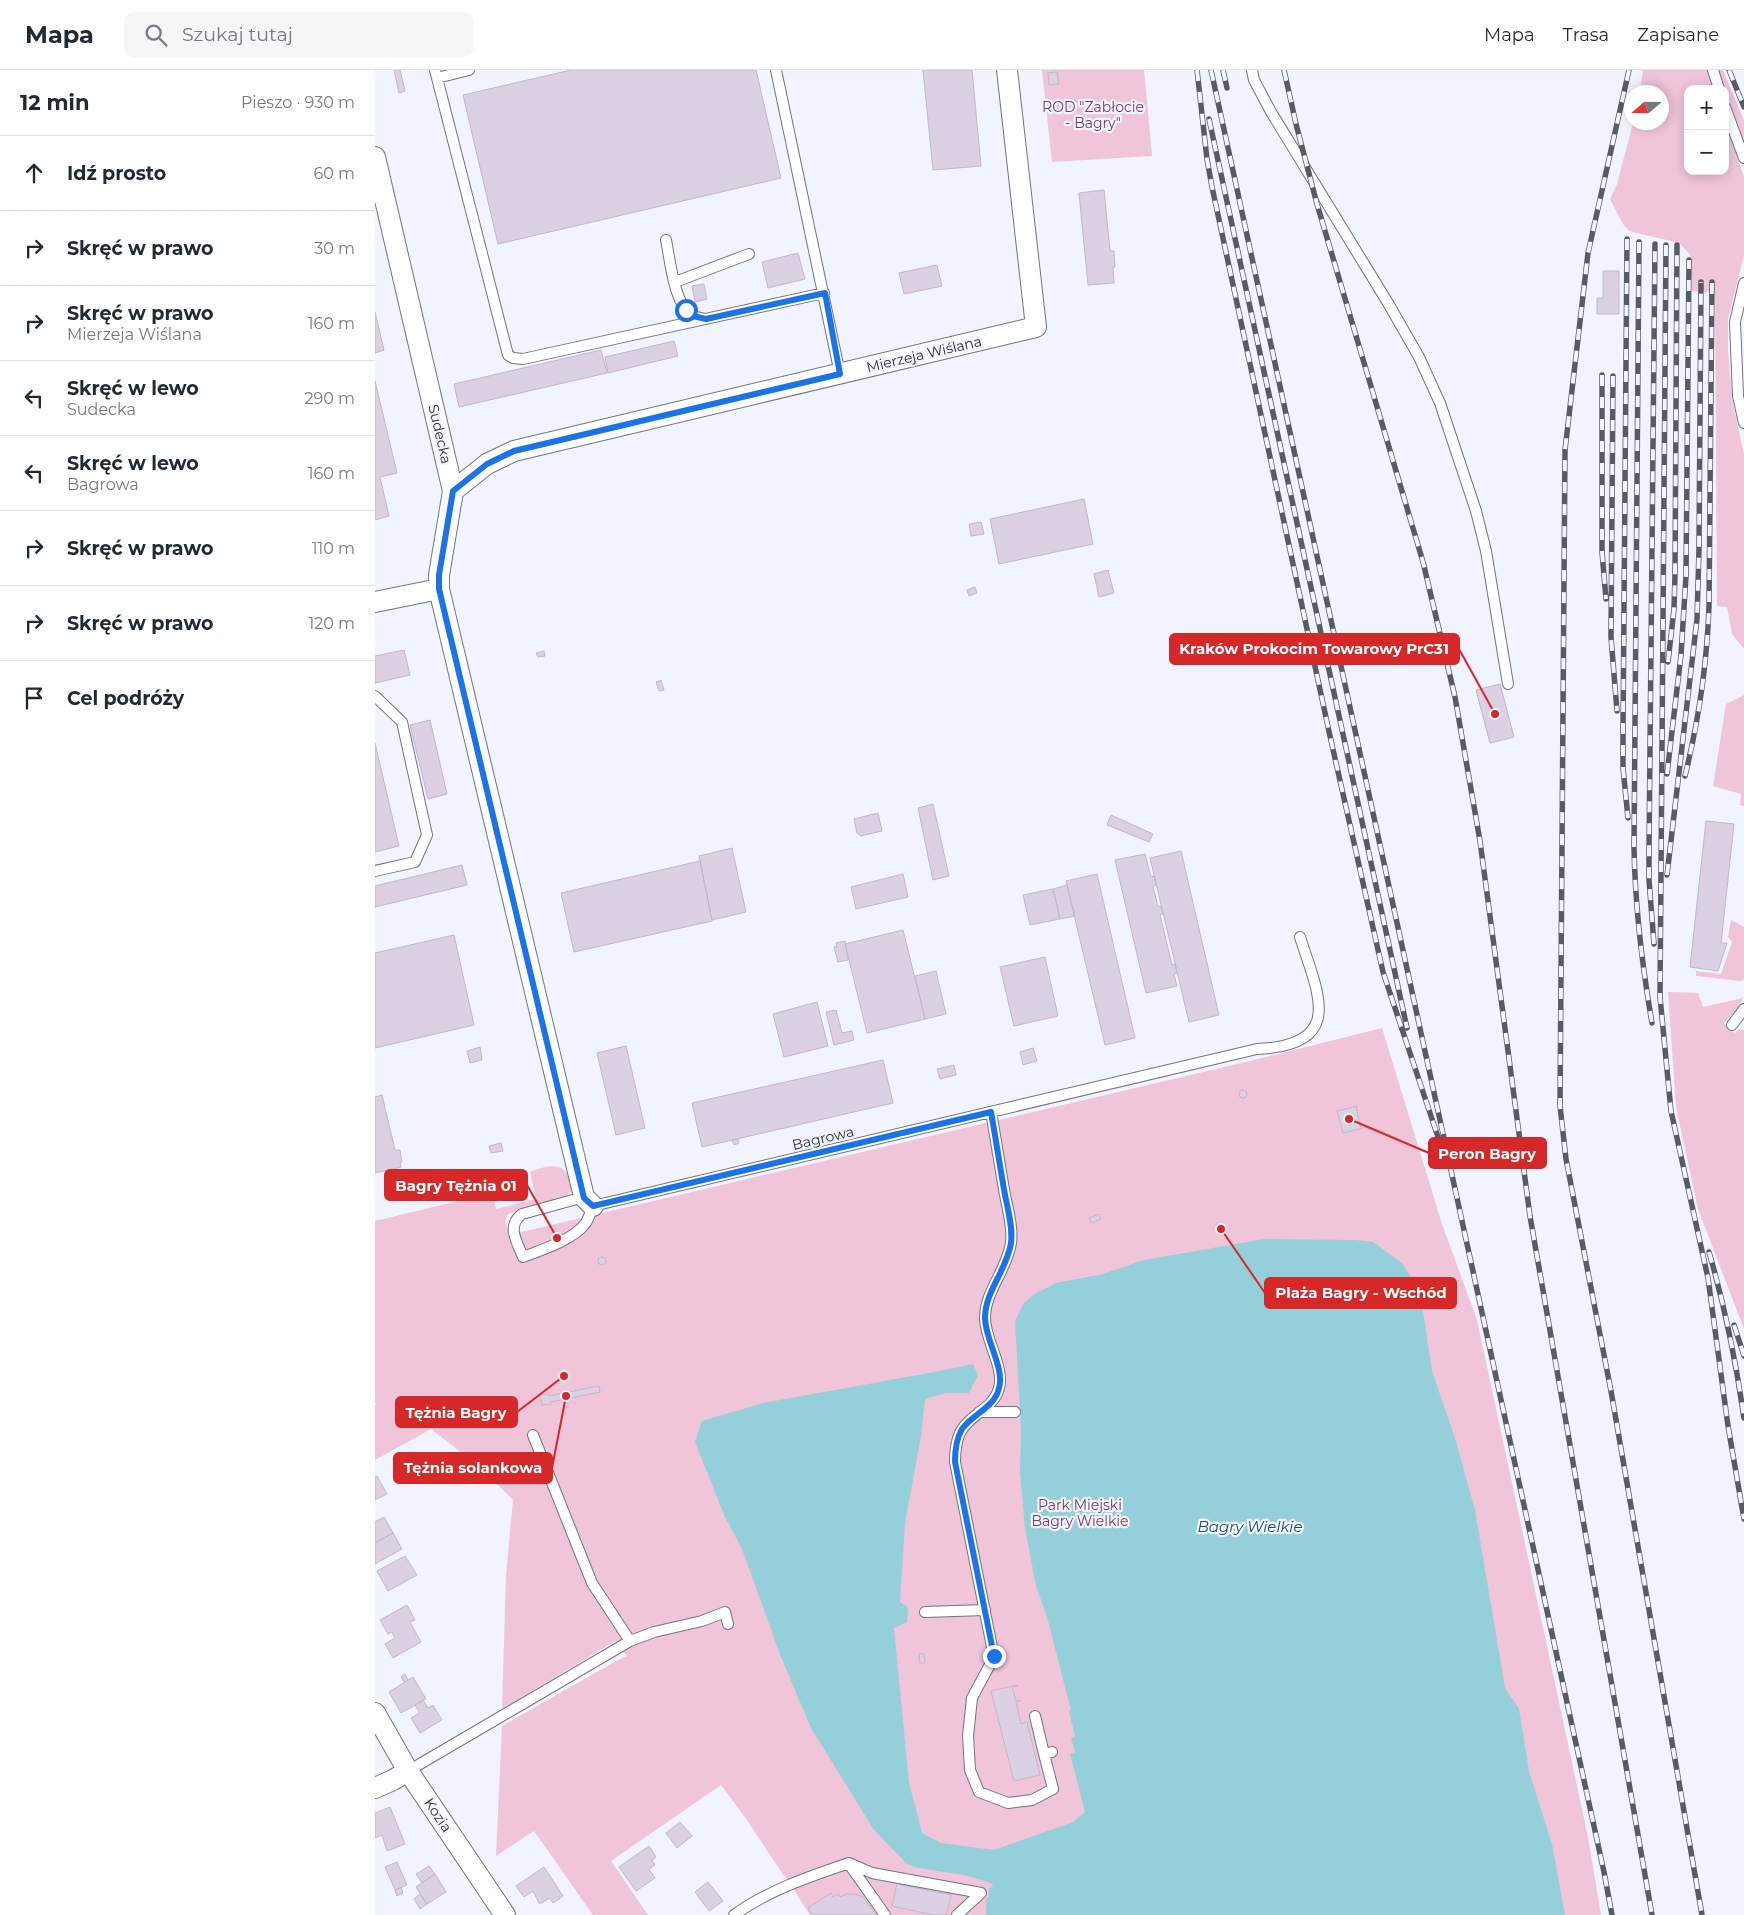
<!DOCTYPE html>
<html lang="pl">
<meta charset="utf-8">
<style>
:root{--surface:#fff;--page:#f6f6f7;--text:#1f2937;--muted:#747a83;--line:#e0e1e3}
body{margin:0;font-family:Montserrat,sans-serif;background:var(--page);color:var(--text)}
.controls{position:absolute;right:15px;top:15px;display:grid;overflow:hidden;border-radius:10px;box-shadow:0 2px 12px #0003}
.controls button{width:45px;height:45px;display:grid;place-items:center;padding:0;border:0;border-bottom:1px solid var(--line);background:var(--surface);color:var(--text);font:25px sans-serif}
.compass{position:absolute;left:1249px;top:15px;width:45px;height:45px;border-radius:50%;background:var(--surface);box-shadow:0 2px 12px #0003;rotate:250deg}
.stop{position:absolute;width:15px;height:15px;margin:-11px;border:4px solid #1a73e8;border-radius:50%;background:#fff}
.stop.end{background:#1a73e8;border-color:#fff;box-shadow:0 1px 5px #0008}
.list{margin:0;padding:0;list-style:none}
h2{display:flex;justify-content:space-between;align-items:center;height:65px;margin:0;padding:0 20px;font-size:21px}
h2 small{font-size:16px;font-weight:400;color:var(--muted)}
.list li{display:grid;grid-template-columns:32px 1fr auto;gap:15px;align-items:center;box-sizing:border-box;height:75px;padding:0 20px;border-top:1px solid var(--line)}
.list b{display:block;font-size:19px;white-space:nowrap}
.list p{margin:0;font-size:16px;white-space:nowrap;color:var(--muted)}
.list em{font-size:16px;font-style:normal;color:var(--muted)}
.icon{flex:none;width:28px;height:28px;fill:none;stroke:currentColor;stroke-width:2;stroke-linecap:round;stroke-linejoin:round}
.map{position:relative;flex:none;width:1369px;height:1845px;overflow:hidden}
header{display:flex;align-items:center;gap:30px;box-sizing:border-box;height:70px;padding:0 25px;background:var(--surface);border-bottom:1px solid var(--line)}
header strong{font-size:24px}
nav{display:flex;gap:28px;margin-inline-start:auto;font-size:18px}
.search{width:350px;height:45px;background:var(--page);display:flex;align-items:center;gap:12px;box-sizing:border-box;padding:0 18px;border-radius:10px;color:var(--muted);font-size:19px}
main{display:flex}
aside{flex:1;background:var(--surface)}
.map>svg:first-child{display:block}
.green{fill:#f0c4d9}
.water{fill:#95d0da}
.building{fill:#dcd1e3;stroke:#c2b7c9}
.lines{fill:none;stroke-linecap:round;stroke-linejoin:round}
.lane-casing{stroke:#717486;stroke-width:12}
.street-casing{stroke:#717486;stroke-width:22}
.lane{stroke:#fff;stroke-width:10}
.street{stroke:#fff;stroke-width:20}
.rail-casing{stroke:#595b63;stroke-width:5.5}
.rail{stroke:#f1f3ff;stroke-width:4;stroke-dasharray:11;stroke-linecap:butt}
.route{stroke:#1a73e8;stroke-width:6}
.labels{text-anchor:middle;stroke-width:4.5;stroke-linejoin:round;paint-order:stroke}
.park-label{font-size:14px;fill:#793e5e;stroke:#f1f3ff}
.street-label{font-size:14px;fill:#2e3037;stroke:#f1f3ff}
.water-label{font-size:15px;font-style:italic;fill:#20525a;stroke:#f1f3ff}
.leader{fill:none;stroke:#d62828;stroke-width:2}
.callout-dot{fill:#d62828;stroke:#f1f3ff;stroke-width:2}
.callout{fill:#d62828;stroke:#d62828;stroke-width:2}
.callout-label{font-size:15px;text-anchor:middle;font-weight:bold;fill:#fff}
</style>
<header>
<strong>Mapa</strong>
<div class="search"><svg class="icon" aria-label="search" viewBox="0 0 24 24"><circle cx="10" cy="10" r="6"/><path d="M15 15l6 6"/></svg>Szukaj tutaj</div>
<nav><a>Mapa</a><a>Trasa</a><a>Zapisane</a></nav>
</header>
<main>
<aside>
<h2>12 min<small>Pieszo · 930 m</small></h2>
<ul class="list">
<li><svg class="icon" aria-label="ahead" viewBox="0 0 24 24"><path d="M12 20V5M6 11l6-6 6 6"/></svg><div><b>Idź prosto</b></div><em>60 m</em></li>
<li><svg class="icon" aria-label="right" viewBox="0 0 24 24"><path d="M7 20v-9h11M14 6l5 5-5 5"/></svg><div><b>Skręć w prawo</b></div><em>30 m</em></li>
<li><svg class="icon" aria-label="right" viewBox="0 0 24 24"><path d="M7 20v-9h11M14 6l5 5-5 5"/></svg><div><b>Skręć w prawo</b><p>Mierzeja Wiślana</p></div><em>160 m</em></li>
<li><svg class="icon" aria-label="left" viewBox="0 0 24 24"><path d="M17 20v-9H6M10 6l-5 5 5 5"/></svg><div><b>Skręć w lewo</b><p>Sudecka</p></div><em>290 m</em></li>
<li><svg class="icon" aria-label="left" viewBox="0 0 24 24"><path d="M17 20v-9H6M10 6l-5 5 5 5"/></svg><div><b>Skręć w lewo</b><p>Bagrowa</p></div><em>160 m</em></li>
<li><svg class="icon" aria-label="right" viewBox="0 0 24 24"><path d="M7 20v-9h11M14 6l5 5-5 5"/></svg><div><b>Skręć w prawo</b></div><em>110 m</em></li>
<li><svg class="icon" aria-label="right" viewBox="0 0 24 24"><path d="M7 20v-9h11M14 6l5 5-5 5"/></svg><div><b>Skręć w prawo</b></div><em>120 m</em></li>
<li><svg class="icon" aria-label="arrive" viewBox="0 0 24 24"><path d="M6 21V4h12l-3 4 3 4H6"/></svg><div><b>Cel podróży</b></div></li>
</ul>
</aside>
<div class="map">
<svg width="1369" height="1845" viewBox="0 0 1369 1845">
<rect width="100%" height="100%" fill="#f1f3ff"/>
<path class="green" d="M667,0H769L777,86L677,92Z
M1268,0H1333L1339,19H1313V101H1350V50L1369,107V185L1353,249V279L1357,329L1369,385V579L1357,564L1352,537L1342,536L1340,223L1317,221L1315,184L1304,173L1254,161L1248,154L1235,129L1242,114L1258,53L1286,52V22H1265Z
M1343,0H1348L1369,50V71Z
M1369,625V736L1365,735L1366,724L1338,716L1351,634Z
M1356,850L1369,857V910L1365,911L1321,906V901L1346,904L1357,872L1353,867Z
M1293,922L1323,923L1328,937L1368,928L1364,937L1349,953L1360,963L1364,959L1369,960V1259L1323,1139L1301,1037Z
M1007,958L1067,1154L1102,1250L1213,1767L1226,1845H435L410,1806V1807L407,1803L372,1750L346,1715L236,1791L273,1845H218L159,1761L121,1786L127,1656L243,1590L252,1586L240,1571L127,1639L131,1505L138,1430L106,1398L56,1359L0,1390V1335L2,1334L0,1333V1151L117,1123L121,1139L161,1129L155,1102C165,1098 181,1092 190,1101C194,1105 195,1115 197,1120L189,1129L183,1132L133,1144L130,1151L134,1165L875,991Z"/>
<path class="water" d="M889,1169L981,1170L998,1172L1027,1193L1045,1222L1057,1301L1080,1368L1100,1440L1130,1618L1144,1639L1154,1701L1177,1774L1190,1845H611V1829L614,1827V1818L618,1817L616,1813L589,1805L543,1798L532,1794L499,1760L436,1658L406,1587L367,1479L350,1447L320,1372L327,1351L388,1333L554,1303L598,1294L603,1305L594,1323H571L550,1329L546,1366L530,1453L525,1532L533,1537L532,1552L519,1558L534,1713L547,1763L566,1773L619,1780L698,1752L710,1742L695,1684L700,1682L696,1668L700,1667L694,1641L696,1640L672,1547L661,1516L650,1458L645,1403L646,1359L640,1251L649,1233L658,1225L681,1213L728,1204L769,1190Z"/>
<path class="building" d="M19,0H25L30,21L24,23Z
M196,0H381L406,108L123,174L88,25Z
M548,0H597L606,96L558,100Z
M682,2L684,14L674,15L673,3Z
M729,120L735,181H739L740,197H738L739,213L713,215L704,123Z
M423,183L430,209L393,218L387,192Z
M562,195L567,216L529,224L524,203Z
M1228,201H1244V244H1222V228H1228Z
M329,214L332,229L320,232L317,216Z
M0,242L9,280L0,283Z
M299,271L303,286L233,303L230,287Z
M226,280L232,303L84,337L79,314Z
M0,311L22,403L5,407L14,446L0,450Z
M709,429L718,474L624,494L615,449Z
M606,452L609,464L596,466L594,454Z
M733,500L739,523L724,527L719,504Z
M600,517L602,523L594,526L592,520Z
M29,580L35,605L0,613V586Z
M169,581L170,586L163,587L161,583Z
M286,610L289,620L284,621L281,612Z
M1125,614L1139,667L1115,673L1101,620Z
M55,650L72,724L53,729L35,655Z
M0,673L24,776L0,782Z
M558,734L574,806L558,810L543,738Z
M503,743L507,761L486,766L482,763L479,749Z
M736,745L778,764L774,772L732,755Z
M1331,751L1359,754L1346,873H1352L1343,901L1315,897Z
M357,778L371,842L337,850L324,786Z
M806,781L844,945L814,952L775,788Z
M770,784L776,807L779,806L781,815L778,816L783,837L786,836L788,844L785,845L797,895L800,894L802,903L799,904L802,916L771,923L740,790Z
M325,791L337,851L199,882L186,823Z
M87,795L92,815L0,837V816Z
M528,804L533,827L481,839L476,817Z
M722,804L760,968L730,975L691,811Z
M692,815L700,846L685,849L678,819Z
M678,819L685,849L655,855L648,825Z
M528,860L550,949L492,963L470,874Z
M79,865L99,955L0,978V883Z
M470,871L473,890L463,892L459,877L462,876L461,873Z
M670,887L683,946L639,956L625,897Z
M561,901L571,944L550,949L540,906Z
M442,932L453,976L409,987L398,944Z
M461,940L467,963L477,961L479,970L459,975L451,942Z
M251,976L270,1058L241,1065L222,983Z
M105,977L107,990L95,993L92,981Z
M658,978L662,991L648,995L645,982Z
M508,990L518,1033L327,1077L317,1033Z
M579,995L581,1005L565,1009L562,999Z
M864 1024a4 4 0 1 1 8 0a4 4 0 1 1-8 0Z
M7,1025L20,1080H25L27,1092H25L26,1097L0,1103V1027Z
M983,1036L981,1037L986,1058H988L968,1063L962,1041Z
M363,1069L364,1073L359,1075L357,1070Z
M126,1073L128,1081L116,1083L114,1076Z
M724,1144L726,1149L716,1153L714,1148Z
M223 1191a4 4 0 1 1 8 0a4 4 0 1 1-8 0Z
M224,1316L225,1322L175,1332L176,1334L167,1335L165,1325L174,1324V1326Z
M2,1406L12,1424L0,1430V1407Z
M9,1447L18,1463L0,1473V1452Z
M18,1463L27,1479L0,1494V1473Z
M30,1486L42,1505L13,1521L2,1501Z
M32,1535L40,1550L35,1552L46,1572L18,1588L10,1574L20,1568L17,1562L13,1564L5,1550Z
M544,1584H549L550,1593H545Z
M30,1604L33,1610L29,1612L26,1607Z
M38,1607L51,1629L26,1643L14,1622Z
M642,1615L643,1616L637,1617L641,1631L646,1630V1631L641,1632L646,1654L652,1652L665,1705L639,1711L616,1621Z
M48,1630L53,1638L58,1635L67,1650L45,1663L36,1648L45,1643L40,1635Z
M15,1737L30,1774L12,1781L7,1765L0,1768V1743Z
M305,1752L317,1766L302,1778L291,1763Z
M274,1776L281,1787L277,1790L280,1795L274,1799L280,1808L261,1821L244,1797Z
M22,1792L32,1815L20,1820L10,1797Z
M54,1796L60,1804L47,1813L41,1804Z
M169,1797L188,1826L178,1833L174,1828L167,1833H164L158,1821L149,1827L141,1816Z
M60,1804L71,1822L52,1834L41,1817Z
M333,1812L348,1831L334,1841L320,1822Z
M522,1814L576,1825L571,1845H558L517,1836Z
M26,1817L28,1823L22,1826L20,1820Z
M456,1823L458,1827L463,1824L465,1827L472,1824H480L488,1827L501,1845H437L433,1838Z
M45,1824L52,1834L45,1839L39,1829Z"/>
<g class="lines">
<g class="lane-casing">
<path id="lane" d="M60,0L133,285L138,288L148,289L449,223
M401,0L465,304
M877,0L879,10L896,42L1013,233L1044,287L1065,333L1101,441L1111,481L1133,614
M1338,0L1344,19
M62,8L94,0
M1350,37L1369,88
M291,170C295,189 299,236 318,246C322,247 326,248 330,249
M300,212L374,184
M1369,213L1360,252L1363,326L1369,353
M0,626L27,652L52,765L40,792L0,801
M1357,955L1369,939
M616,1042C621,1070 625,1097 630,1125C633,1140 638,1157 636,1173C632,1200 610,1221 610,1248C610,1270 630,1298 624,1318C619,1339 594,1344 585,1363C581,1372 580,1382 580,1392L619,1587L597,1628L593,1666L595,1700L604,1722L633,1733L657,1730L678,1719L669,1684L677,1682
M209,1127L147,1144C131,1156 142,1172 148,1187C166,1180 198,1170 210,1154C214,1149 215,1142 218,1136L882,979C971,975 943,924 925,867
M604,1342H640
M158,1365L217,1513L255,1571
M550,1542L610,1540
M660,1646L669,1684
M33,1701L255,1571L279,1562L327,1551L350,1542L353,1554
M474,1794L510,1845
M359,1845C394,1820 433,1807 474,1793L497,1803L606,1823L582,1845"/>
</g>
<g class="street-casing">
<path id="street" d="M0,87L78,421L64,505V519L209,1127L218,1136
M78,421L112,394L139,381L661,257L632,0
M0,532L64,519
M0,1643L33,1701L130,1845
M0,1718L18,1710L33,1701"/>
</g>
<use href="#lane" class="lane"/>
<use href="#street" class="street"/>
<g class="rail-casing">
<path id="rail" d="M822,0L832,89L837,117L955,666L1008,902L1063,1067
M836,0L1229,1802L1237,1845
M848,0L852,18
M909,0L921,54L942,134L1048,492L1080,627L1105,771L1155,1146L1277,1845
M1254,0L1213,183L1190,380L1185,1036L1191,1089L1236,1321L1327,1845
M1354,0L1369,37
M834,49L1032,958
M1252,169L1248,662V698L1253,748
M1264,172L1259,777C1260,836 1267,895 1277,953
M1291,175L1285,927L1296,1041L1333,1208L1353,1356L1369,1449
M1227,305V482L1231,529
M1238,306L1236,567L1242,641
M1293,592L1299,539L1300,505L1302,175
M1292,704L1306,585L1311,506L1314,190
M1310,706C1324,649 1332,594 1334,536L1337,212
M1292,805L1322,549L1324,479L1326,212
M1279,874L1274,810V781L1280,174
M1334,1182C1350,1237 1361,1292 1369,1348
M1359,1255L1369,1286"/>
</g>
<use href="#rail" class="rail"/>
</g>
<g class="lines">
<path class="route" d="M311,240L318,246L331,249L450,223L465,304L139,381L112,394L78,421L64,505V519L209,1128L218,1136L616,1042C621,1070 625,1097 630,1125C633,1140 638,1158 636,1173C632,1200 610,1221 610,1248C610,1270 630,1298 624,1318C620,1337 598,1344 587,1359C581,1369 580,1381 580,1392L619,1586"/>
</g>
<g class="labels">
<g class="park-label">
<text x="718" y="42">ROD "Zabłocie<tspan x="718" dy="16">- Bagry"</tspan></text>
<text x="705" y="1440">Park Miejski<tspan x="705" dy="16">Bagry Wielkie</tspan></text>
</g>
<g class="street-label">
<text transform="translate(549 284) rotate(-13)" y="5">Mierzeja Wiślana</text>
<text transform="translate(65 364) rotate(77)" y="5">Sudecka</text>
<text transform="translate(448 1068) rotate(-13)" y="5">Bagrowa</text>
<text transform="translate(63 1745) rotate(56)" y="5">Kozia</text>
</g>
<g class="water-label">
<text x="875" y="1462">Bagry Wielkie</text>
</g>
</g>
<path class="leader" d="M1120 644L1084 579M974 1049L1054 1083M182 1168L152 1115M846 1159L890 1223M189 1306L142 1342M191 1326L177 1398"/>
<g class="callout-dot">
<circle cx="1120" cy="644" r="5"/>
<circle cx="974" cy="1049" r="5"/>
<circle cx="182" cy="1168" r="5"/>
<circle cx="846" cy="1159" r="5"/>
<circle cx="189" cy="1306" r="5"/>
<circle cx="191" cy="1326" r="5"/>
</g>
<g class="callout">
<rect x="795" y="564" width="289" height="30" rx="5"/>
<rect x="1054" y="1068" width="117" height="30" rx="5"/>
<rect x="10" y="1100" width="142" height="30" rx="5"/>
<rect x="890" y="1208" width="191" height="30" rx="5"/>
<rect x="21" y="1327" width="121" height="30" rx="5"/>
<rect x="19" y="1383" width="158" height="30" rx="5"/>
</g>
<g class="callout-label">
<text x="939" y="584">Kraków Prokocim Towarowy PrC31</text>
<text x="1112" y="1089">Peron Bagry</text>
<text x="81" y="1121">Bagry Tężnia 01</text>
<text x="986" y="1228">Plaża Bagry - Wschód</text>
<text x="81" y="1348">Tężnia Bagry</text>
<text x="98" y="1403">Tężnia solankowa</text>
</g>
</svg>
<div class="controls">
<button>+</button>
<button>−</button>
</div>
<svg class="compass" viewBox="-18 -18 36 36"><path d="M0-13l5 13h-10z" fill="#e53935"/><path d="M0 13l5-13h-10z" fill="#747a83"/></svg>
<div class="stop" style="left:311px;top:240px"></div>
<div class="stop end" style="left:619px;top:1586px"></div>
</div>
</main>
